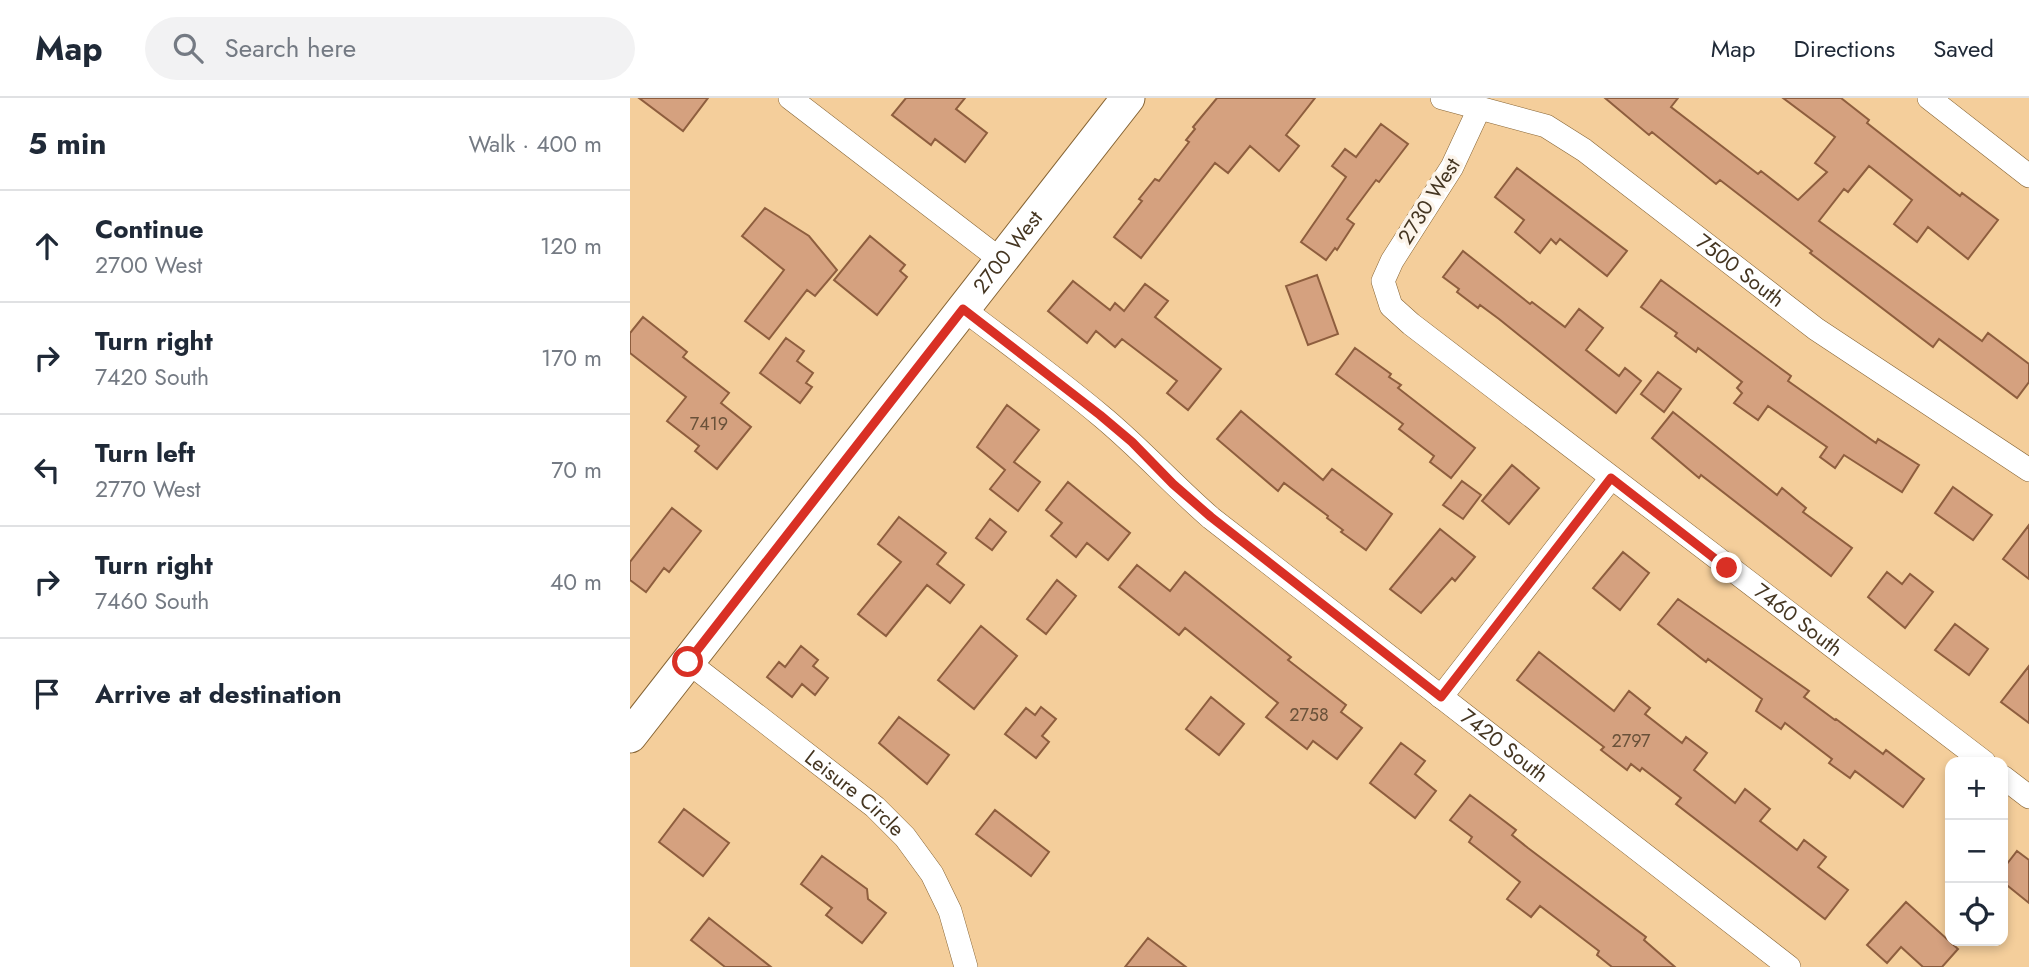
<!DOCTYPE html>
<meta charset="utf-8">
<style>
:root{--surface:#fff;--page:#f2f2f3;--text:#1f2937;--muted:#747a83;--line:#e0e1e3}
body{margin:0;font-family:Jost,sans-serif;background:var(--page);color:var(--text)}
.controls{position:absolute;right:21px;bottom:21px;display:grid;overflow:hidden;border-radius:14px;box-shadow:0 4px 10px #0003}
.controls button{width:63px;height:63px;display:grid;place-items:center;padding:0;border:0;border-bottom:2px solid var(--line);background:var(--surface);color:var(--text);font:35px sans-serif}
.stop{position:absolute;width:21px;height:21px;margin:-16px;border:5px solid #d93025;border-radius:50%;background:#fff}
.stop.end{background:#d93025;border-color:#fff;box-shadow:0 2px 7px #0008}
.list{margin:0;padding:0;list-style:none}
h2{display:flex;justify-content:space-between;align-items:center;height:91px;margin:0;padding:0 28px;font-size:30px}
h2 small{font-size:23px;font-weight:400;color:var(--muted)}
.list li{display:grid;grid-template-columns:46px 1fr auto;gap:21px;align-items:center;box-sizing:border-box;height:112px;padding:0 28px;border-top:2px solid var(--line)}
.list b{display:block;font-size:26px;white-space:nowrap}
.list p{margin:0;font-size:23px;white-space:nowrap;color:var(--muted)}
.list em{font-size:23px;font-style:normal;color:var(--muted)}
.icon{flex:none;width:38px;height:38px;fill:none;stroke:currentColor;stroke-width:2;stroke-linecap:round;stroke-linejoin:round}
.map{position:relative;flex:none;width:1399px;height:869px;overflow:hidden}
header{display:flex;align-items:center;gap:42px;box-sizing:border-box;height:98px;padding:0 35px;background:var(--surface);border-bottom:2px solid var(--line)}
header strong{font-size:33px}
nav{display:flex;gap:38px;margin-inline-start:auto;font-size:24px}
.search{width:490px;height:63px;background:var(--page);display:flex;align-items:center;gap:18px;box-sizing:border-box;padding:0 24px;border-radius:38px;color:var(--muted);font-size:26px}
main{display:flex}
aside{flex:1;background:var(--surface)}
.map>svg:first-child{display:block}
.building{fill:#d5a17f;stroke:#8e5e3e;stroke-width:2}
.lines{fill:none;stroke-linecap:round;stroke-linejoin:round}
.street-casing{stroke:#866434;stroke-width:24}
.secondary-casing{stroke:#866434;stroke-width:35}
.street{stroke:#fff;stroke-width:23}
.secondary{stroke:#fff;stroke-width:33}
.route{stroke:#d93025;stroke-width:9}
.labels{text-anchor:middle;stroke-width:7;stroke-linejoin:round;paint-order:stroke}
.number-label{font-size:18px;fill:#695139}
.street-label{font-size:21px;fill:#453622;stroke:#fcf4ea}
</style>
<header>
<strong>Map</strong>
<div class="search"><svg class="icon" aria-label="search" viewBox="0 0 24 24"><circle cx="10" cy="10" r="6"/><path d="M15 15l6 6"/></svg>Search here</div>
<nav><a>Map</a><a>Directions</a><a>Saved</a></nav>
</header>
<main>
<aside>
<h2>5 min<small>Walk · 400 m</small></h2>
<ul class="list">
<li><svg class="icon" aria-label="ahead" viewBox="0 0 24 24"><path d="M12 20V5M6 11l6-6 6 6"/></svg><div><b>Continue</b><p>2700 West</p></div><em>120 m</em></li>
<li><svg class="icon" aria-label="right" viewBox="0 0 24 24"><path d="M7 20v-9h11M14 6l5 5-5 5"/></svg><div><b>Turn right</b><p>7420 South</p></div><em>170 m</em></li>
<li><svg class="icon" aria-label="left" viewBox="0 0 24 24"><path d="M17 20v-9H6M10 6l-5 5 5 5"/></svg><div><b>Turn left</b><p>2770 West</p></div><em>70 m</em></li>
<li><svg class="icon" aria-label="right" viewBox="0 0 24 24"><path d="M7 20v-9h11M14 6l5 5-5 5"/></svg><div><b>Turn right</b><p>7460 South</p></div><em>40 m</em></li>
<li><svg class="icon" aria-label="arrive" viewBox="0 0 24 24"><path d="M6 21V4h12l-3 4 3 4H6"/></svg><div><b>Arrive at destination</b></div></li>
</ul>
</aside>
<div class="map">
<svg width="1399" height="869" viewBox="0 0 1399 869">
<rect width="100%" height="100%" fill="#f4ce9b"/>
<path class="building" d="M9,0H78L53,33Z
M276,0H335L326,11L357,35L335,64L305,41L301,47L262,17Z
M587,0H685L656,37L669,48L649,73L620,48L598,75L585,65L511,160L484,139L512,103L509,101L525,81L529,83L559,44L556,42L565,31L563,29Z
M975,0H1048L1041,9L1128,76L1131,73L1168,102L1197,74L1185,65L1205,39L1153,0H1211L1239,22L1237,25L1330,98L1332,95L1368,122L1338,161L1298,129L1287,144L1264,126L1282,102L1239,68L1218,94L1214,91L1189,123L1352,243L1358,235L1399,266V284L1387,300L1309,241L1303,249L1180,155L1182,153L1090,82L1086,86L1022,34L1019,37Z
M751,26L778,46L749,84L746,82L717,121L724,126L707,152L705,150L696,162L671,144L716,79L702,68L715,51L726,59Z
M887,70L997,153L977,178L930,141L926,146L921,141L910,155L885,134L894,122L865,99Z
M135,110L179,138L207,172L185,198L177,192L139,241L115,223L154,172L112,138Z
M240,138L275,167L270,173L277,179L247,217L204,182Z
M833,153L900,206L902,204L935,229L949,211L973,230L956,252L989,278L995,270L1011,283L986,315L869,221L850,207L848,210L827,194L829,191L813,179Z
M687,177L708,236L678,247L656,188Z
M1031,182L1161,278L1158,283L1246,345L1248,341L1289,367L1272,394L1214,357L1205,370L1190,359L1197,349L1138,308L1128,322L1104,305L1112,295L1107,290L1112,284L1068,250L1066,254L1045,238L1047,235L1011,209Z
M443,183L480,212L485,205L494,213L515,186L538,203L525,219L591,271L558,312L537,295L547,283L492,241L485,249L466,233L457,245L418,213Z
M13,219L57,254L53,259L99,295L91,305L121,329L87,371L65,353L69,348L37,323L56,299L0,255V235Z
M156,240L174,253L167,263L183,275L176,285L182,289L170,305L130,275Z
M725,250L761,276L759,279L771,287L768,290L845,350L821,380L800,364L804,358L769,331L773,326L706,276Z
M1028,274L1051,291L1034,314L1011,296Z
M377,307L409,332L384,364L410,384L388,413L360,391L375,372L347,349Z
M611,313L693,382L702,371L762,416L736,452L711,434L713,432L697,420L698,418L654,385L648,393L587,341Z
M1043,314L1147,397L1152,390L1176,410L1173,414L1222,450L1201,478L1071,377L1069,380L1022,340Z
M882,367L909,390L879,426L852,403Z
M832,383L851,397L833,421L813,407Z
M438,384L500,435L478,462L457,445L446,459L421,438L432,425L416,412Z
M1323,389L1362,417L1343,442L1305,415Z
M42,410L71,433L39,474L34,470L16,494L0,482V464Z
M269,419L316,455L307,466L334,487L320,505L297,487L256,538L228,516L271,464L248,446Z
M360,421L376,434L362,452L346,440Z
M1399,427V481L1373,461Z
M810,431L845,459L825,483L822,480L791,515L760,491Z
M993,454L1019,475L990,512L963,490Z
M507,467L540,493L555,474L661,559L658,562L716,607L711,614L732,630L707,661L683,643L677,651L636,619L648,605L555,530L549,537L489,489Z
M1257,474L1272,486L1280,476L1303,494L1275,530L1238,499Z
M427,482L446,498L416,536L397,521Z
M1048,501L1179,593L1174,599L1205,622L1206,621L1253,656L1256,652L1294,681L1273,709L1225,673L1220,680L1199,665L1202,661L1155,625L1151,631L1126,613L1132,601L1078,561L1076,564L1028,526Z
M1325,526L1358,551L1339,577L1305,552Z
M351,528L387,558L344,611L308,582Z
M171,548L188,562L183,568L198,580L185,597L172,586L162,599L137,579L149,564L155,569Z
M909,554L984,613L999,593L1020,610L1015,616L1052,645L1056,639L1077,655L1064,672L1105,705L1115,691L1140,711L1130,723L1167,752L1174,742L1196,759L1188,769L1218,792L1195,821L1046,706L1051,700L1012,670L1010,673L1001,666L997,672L971,652L974,649L887,582Z
M1399,568V625L1371,604Z
M581,599L614,626L589,657L556,631Z
M411,609L426,621L412,638L419,644L406,660L375,636L396,610L405,617Z
M269,619L319,657L297,686L249,645Z
M771,645L795,663L785,676L806,693L785,720L740,685Z
M840,697L886,732L882,737L898,750L1016,839L1014,842L1045,869H982L967,857L969,853L910,808L901,819L877,801L890,784L839,744L842,739L820,722Z
M54,711L99,745L73,778L29,744Z
M365,712L419,754L401,778L346,736Z
M1387,753L1399,762V805L1373,784V771Z
M192,758L237,791L238,801L256,815L232,845L196,817L202,810L171,786Z
M1276,804L1328,851L1312,869H1293L1271,849L1257,865L1237,847Z
M79,820L141,869H95L61,842Z
M518,840L556,869H495Z"/>
<g class="lines">
<g class="street-casing">
<g id="street">
<path d="M160,0L371,162"/>
<path id="s1" d="M812,0L916,28L954,52L1186,231L1399,372"/>
<path d="M1299,0L1399,78"/>
<path id="s2" d="M849,11L822,69L762,163L753,183L761,208L781,226L1354,664"/>
<path id="s3" d="M333,211C379,246 426,280 470,317C509,349 543,387 581,420L1159,869"/>
<path id="s4" d="M58,564L245,709L275,739L302,776L320,813L336,869"/>
<path d="M811,599L981,380"/>
<path d="M1373,679L1399,699"/>
</g>
</g>
<g class="secondary-casing">
<g id="secondary">
<path id="s5" d="M0,638L498,0"/>
</g>
</g>
<use href="#street" class="street"/>
<use href="#secondary" class="secondary"/>
</g>
<g class="lines">
<path class="route" d="M58,564L333,211L470,317L502,344L543,386L581,419L811,599L981,380L1097,470"/>
</g>
<g class="labels">
<g class="number-label">
<text x="79" y="332">7419</text>
<text x="679" y="623">2758</text>
<text x="1001" y="649">2797</text>
</g>
<g class="street-label">
<text transform="translate(799 103) rotate(-58)" y="7">2730 West</text>
<text dy="7" stroke="none"><textPath href="#s5" startOffset="614">2700 West</textPath></text>
<text dy="7" stroke="none"><textPath href="#s1" startOffset="350">7500 South</textPath></text>
<text dy="7" stroke="none"><textPath href="#s2" startOffset="738">7460 South</textPath></text>
<text dy="7" stroke="none"><textPath href="#s3" startOffset="696">7420 South</textPath></text>
<text dy="7" stroke="none"><textPath href="#s4" startOffset="212">Leisure Circle</textPath></text>
</g>
</g>
</svg>
<div class="controls">
<button>+</button>
<button>−</button>
<button><svg class="icon" aria-label="locate" viewBox="0 0 24 24"><circle cx="12" cy="12" r="6"/><path d="M12 2v4M12 18v4M2 12h4M18 12h4"/></svg></button>
</div>
<div class="stop" style="left:58px;top:564px"></div>
<div class="stop end" style="left:1097px;top:470px"></div>
</div>
</main>
